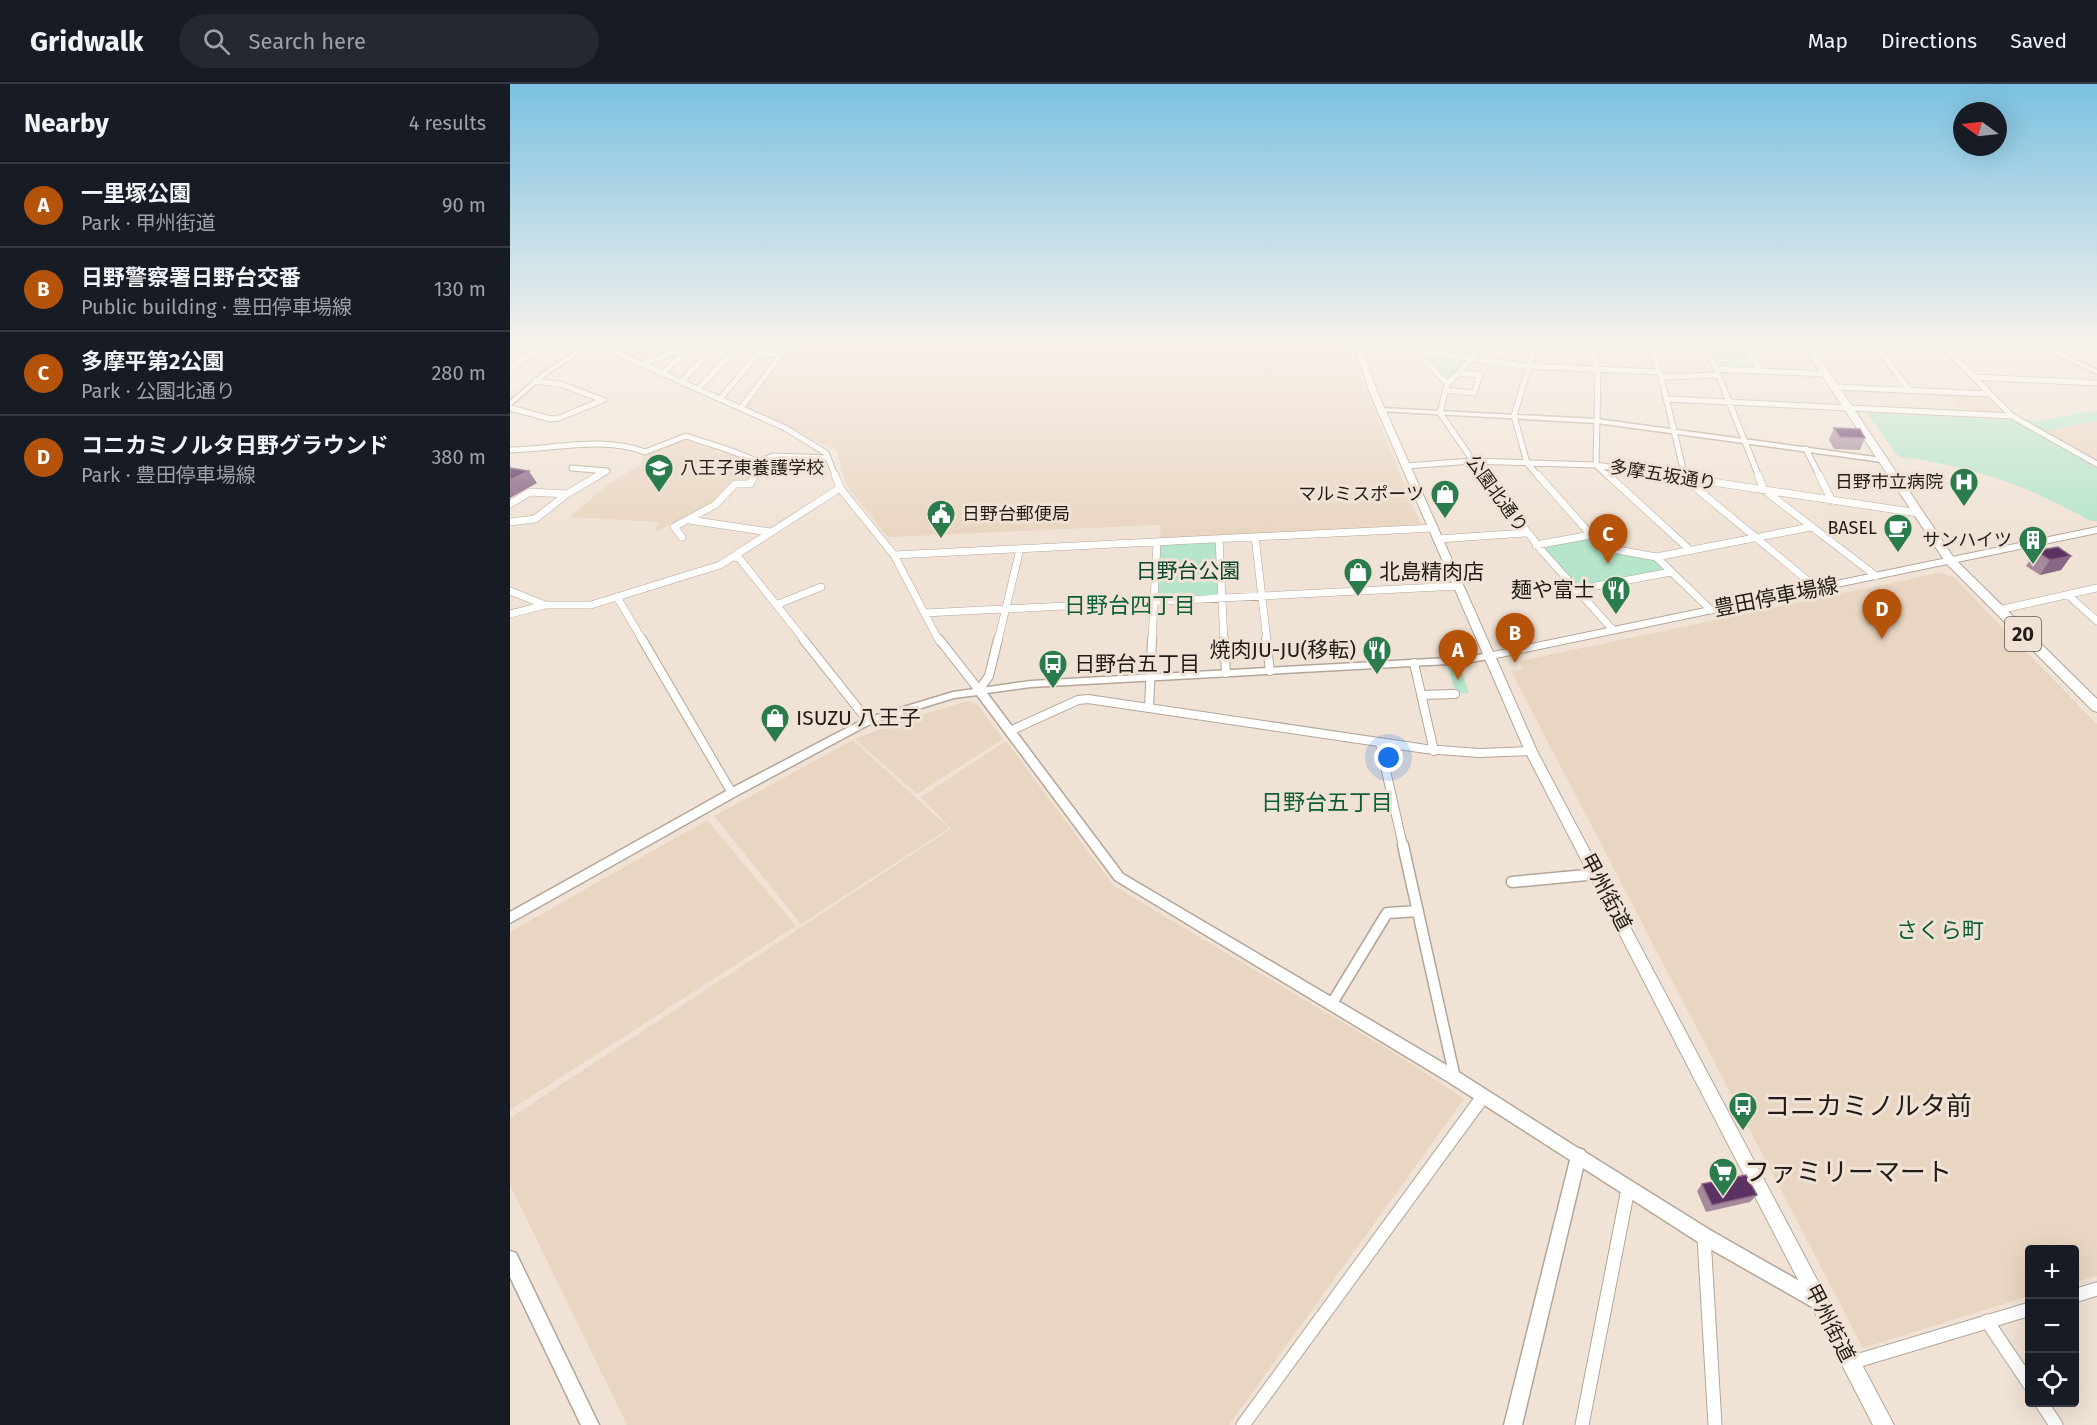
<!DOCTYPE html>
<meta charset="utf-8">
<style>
:root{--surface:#171b24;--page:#242831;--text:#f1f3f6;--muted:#9ea1a6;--line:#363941;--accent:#b45309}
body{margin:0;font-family:"Fira Sans","Noto Sans JP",sans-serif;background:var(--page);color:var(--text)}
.controls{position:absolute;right:18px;bottom:18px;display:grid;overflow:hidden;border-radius:6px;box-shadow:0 6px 24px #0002}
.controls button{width:54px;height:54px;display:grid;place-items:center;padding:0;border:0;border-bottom:2px solid var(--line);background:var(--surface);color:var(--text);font:30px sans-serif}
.compass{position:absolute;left:1443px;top:18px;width:54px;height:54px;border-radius:50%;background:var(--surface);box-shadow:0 6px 24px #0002;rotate:285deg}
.you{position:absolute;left:879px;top:674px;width:21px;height:21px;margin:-15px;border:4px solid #fff;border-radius:50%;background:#1a73e8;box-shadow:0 0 0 9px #1a73e833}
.badge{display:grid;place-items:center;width:39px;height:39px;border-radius:50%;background:var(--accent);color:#fff;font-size:20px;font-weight:700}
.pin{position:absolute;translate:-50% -50px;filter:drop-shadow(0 2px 3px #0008)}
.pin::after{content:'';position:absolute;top:32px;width:21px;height:18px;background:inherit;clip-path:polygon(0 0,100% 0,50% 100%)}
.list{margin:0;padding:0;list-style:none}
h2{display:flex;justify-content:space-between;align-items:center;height:78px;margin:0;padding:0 24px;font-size:26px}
h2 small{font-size:20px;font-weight:400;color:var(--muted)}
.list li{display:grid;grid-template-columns:39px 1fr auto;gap:18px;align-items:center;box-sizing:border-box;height:84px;padding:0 24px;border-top:2px solid var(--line)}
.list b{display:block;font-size:22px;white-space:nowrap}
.list p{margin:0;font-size:20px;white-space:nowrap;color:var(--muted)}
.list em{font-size:20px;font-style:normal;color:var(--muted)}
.icon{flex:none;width:33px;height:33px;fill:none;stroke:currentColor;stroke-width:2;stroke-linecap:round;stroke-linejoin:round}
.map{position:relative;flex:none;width:1587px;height:1341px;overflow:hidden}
header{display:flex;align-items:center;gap:36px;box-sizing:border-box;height:84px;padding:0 30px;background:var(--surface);border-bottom:2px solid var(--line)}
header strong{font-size:28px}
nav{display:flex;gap:33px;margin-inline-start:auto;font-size:21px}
.search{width:420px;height:54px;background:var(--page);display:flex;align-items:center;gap:15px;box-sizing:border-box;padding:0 21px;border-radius:33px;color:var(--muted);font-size:22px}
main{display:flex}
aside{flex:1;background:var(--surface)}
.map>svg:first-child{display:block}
.built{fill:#e9d6c2}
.green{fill:#b5e5cb}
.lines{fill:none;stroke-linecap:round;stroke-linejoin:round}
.minor-far4-casing{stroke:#b2a698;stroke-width:7}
.minor-far3-casing{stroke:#b2a698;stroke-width:8}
.minor-far2-casing{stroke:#b2a698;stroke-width:10}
.minor-far1-casing{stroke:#b2a698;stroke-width:13}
.minor-casing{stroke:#b2a698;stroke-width:15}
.tertiary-casing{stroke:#b2a698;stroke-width:3}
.secondary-casing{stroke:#b2a698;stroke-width:2}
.trunk-casing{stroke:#b2a698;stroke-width:2}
.motorway-casing{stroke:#b2a698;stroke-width:2}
.minor-far4{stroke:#fff;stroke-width:5}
.minor-far3{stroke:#fff;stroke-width:7}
.minor-far2{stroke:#fff;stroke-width:8}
.minor-far1{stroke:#fff;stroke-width:10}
.minor{stroke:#fff;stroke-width:13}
.tertiary{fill:#fff;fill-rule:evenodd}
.secondary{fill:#fff;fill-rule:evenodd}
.trunk{fill:#fff;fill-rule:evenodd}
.motorway{fill:#fff;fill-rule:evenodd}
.wall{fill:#a68a9b}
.shaded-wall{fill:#886784}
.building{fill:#5b3261;stroke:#886784;stroke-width:1.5}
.labels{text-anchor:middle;stroke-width:6;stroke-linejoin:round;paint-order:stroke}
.far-poi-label{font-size:18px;fill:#211c17;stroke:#f0e3d5;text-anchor:end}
.far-street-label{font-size:18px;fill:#211c17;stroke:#f0e3d5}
.shield{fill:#f0e3d5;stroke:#5f5850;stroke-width:1.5}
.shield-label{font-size:20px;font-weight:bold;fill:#211c17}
.park-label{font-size:21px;fill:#0a472f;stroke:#f0e3d5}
.poi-label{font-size:21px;fill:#211c17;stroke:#f0e3d5;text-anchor:start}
.street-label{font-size:21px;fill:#211c17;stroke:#f0e3d5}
.neighbourhood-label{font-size:22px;fill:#0c5d34;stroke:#f0e3d5}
.near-poi-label{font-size:26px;fill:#211c17;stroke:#f0e3d5;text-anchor:start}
</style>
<header>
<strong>Gridwalk</strong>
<div class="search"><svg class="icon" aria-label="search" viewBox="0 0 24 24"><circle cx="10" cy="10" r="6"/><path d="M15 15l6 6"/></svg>Search here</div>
<nav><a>Map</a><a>Directions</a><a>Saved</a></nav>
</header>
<main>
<aside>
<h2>Nearby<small>4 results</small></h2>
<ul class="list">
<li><span class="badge">A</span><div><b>一里塚公園</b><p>Park · 甲州街道</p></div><em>90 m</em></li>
<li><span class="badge">B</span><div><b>日野警察署日野台交番</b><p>Public building · 豊田停車場線</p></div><em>130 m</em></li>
<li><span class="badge">C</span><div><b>多摩平第2公園</b><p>Park · 公園北通り</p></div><em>280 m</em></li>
<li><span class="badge">D</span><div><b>コニカミノルタ日野グラウンド</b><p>Park · 豊田停車場線</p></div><em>380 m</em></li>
</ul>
</aside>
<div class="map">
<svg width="1587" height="1341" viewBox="0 0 1587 1341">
<rect width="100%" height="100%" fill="#f0e3d5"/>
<path class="built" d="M281,261H838L912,444L651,457L650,441L378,453L336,401L327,367L235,323Z
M1436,310L1475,312L1492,329L1452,327Z
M1587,337V376L1534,347Z
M173,355L211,369L231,371L249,381L238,399L222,398L202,420L145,448L148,438L60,433L98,400L132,380L133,372Z
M1429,489L1443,493L1587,640V1192L1565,1198L1564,1166H1520L1519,1212L1353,1264L1001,587L1013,586L1010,577Z
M458,617L467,620L493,655L407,710L345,655L394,636Z
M343,656L439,744L291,840L204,732Z
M496,657L604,802L894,975L954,1015L719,1341H117L0,1101V1034L441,745L411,713Z
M197,736L286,842L0,1026V848Z"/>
<path class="green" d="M1200,265L1234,267L1245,286L1209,284Z
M912,269L957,276L936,297Z
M1587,326V337L1534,347L1510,335L1529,337Z
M1357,329L1503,336L1587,384V437H1581C1516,401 1465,383 1391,373L1386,370Z
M1081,451L1092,459L1146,473L1161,488L1065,506L1026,461Z
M709,458L712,514L645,518L647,461Z
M950,583L959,609H946L938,584Z"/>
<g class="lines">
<g class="minor-far4-casing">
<path id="minor-far4" d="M89,261L275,344L316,369L326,393
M193,261H213
M970,261L962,275L937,300L930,329L974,393
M1025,261L1004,332L1017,379L1029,393
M1082,261L1088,286L1086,381L1099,393
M1140,261L1151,293L1175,393
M1140,261L1237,265
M1365,261L1400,307
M1432,261L1502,332L1587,380
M1235,262L1251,287
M1195,264L1206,285L1249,393
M0,266L7,261
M110,266L179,264L152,290
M849,266L904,264
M907,267L1013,282L1150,288
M907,267L937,300
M131,280L186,261
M1206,285L1316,290
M1151,293L1209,291
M1463,293L1587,299
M171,298L205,262
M1325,303L1480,310
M188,305L228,262L243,261
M935,306L964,309L970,291L948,289
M210,315L247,271L272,270
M1157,315L1502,332
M0,324L41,335L49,334L93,316L50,300L25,297
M231,324L278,261
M1296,365L1310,393
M0,366C44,365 93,352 135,368L176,352C201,361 228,367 252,380L244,393
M248,378L263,372L317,374
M896,382L962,377L1086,381L1166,393
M62,384L97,387L87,393"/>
</g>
<g class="minor-far3-casing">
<path id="minor-far3" d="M325,391L330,404L384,471L429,557
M973,391L1033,468L1103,546
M1028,391L1081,451L1108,466L1146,473L1301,443
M1098,391L1181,467
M1156,391L1408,429
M1174,391L1175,395L1308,505
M1248,391L1254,406L1366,492
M1309,391L1322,417
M57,410L89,391
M0,420L20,408L57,410L25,435L0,438
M179,436L260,448
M172,453L164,443L205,421L225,400H240L245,391
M745,453L757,557
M709,455L714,557
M928,455L1015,449
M1026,461L1081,451
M384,471L924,444
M224,473L229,474L295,557
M1146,473L1201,526
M1065,506L1161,488
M0,507L35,521
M1558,511L1587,537
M107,513L133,557
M266,521L311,503
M1489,526L1587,504
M415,529L949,502
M0,530L35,521H81L210,481L330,404
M488,557L510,465
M642,557L647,458"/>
</g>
<g class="minor-far2-casing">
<path id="minor-far2" d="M132,555L222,709
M293,555L358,637
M429,555L469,606L479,592L488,555
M714,555L716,589
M756,555L760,587
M904,579L924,667
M911,611L945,610
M639,624L642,555
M500,647L568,616L578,615L916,665L969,669L1021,667
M870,660L893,762"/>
</g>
<g class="minor-far1-casing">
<path id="minor-far1" d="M893,761L945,994
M1002,798L1087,790
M821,921L877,829L908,827
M968,1019L973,1012"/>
</g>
<g class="minor-casing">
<path id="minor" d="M1194,1153L1205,1341
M1564,1212L1587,1205
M1477,1237L1520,1301
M1340,1279L1520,1225
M1531,1318L1546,1341
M733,1341L969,1018
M1072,1341L1118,1105"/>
</g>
<g class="tertiary-casing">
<path id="tertiary" d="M75,261H83L39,289L0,322V317L35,287Z
M1527,261H1536L1587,286V290Z
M871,324L1087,335L1372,374L1376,376L1372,378L1087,339L869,327V325Z
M980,569L983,570L985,572L983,574L956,579L521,603L477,609L613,790L950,989L1068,1064L1074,1066L1075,1068L1200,1146L1314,1211L1316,1217L1314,1223L1308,1225L1302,1223L1188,1158L1073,1084L1012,1341H994L1060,1076L940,999L605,796L467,611L444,614L362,639L226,712L0,839V828L218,706L354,635L443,608L521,597L956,573Z
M0,1167L6,1169L89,1341H71L0,1193Z"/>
</g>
<g class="secondary-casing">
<path id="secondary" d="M844,261H851L867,307L983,568L1587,443V449L986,574L1027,667L1384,1341H1363L1015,667L859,307Z"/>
</g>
<g class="trunk-casing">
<path id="trunk" d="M1292,261H1301L1444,474L1587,615V628L1582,626L1436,479Z"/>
</g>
<g class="motorway-casing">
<path id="motorway" d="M29,261H40L0,287V280Z"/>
</g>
<use href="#minor-far4" class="minor-far4"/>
<use href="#minor-far3" class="minor-far3"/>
<use href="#minor-far2" class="minor-far2"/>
<use href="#minor-far1" class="minor-far1"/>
<use href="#minor" class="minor"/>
<use href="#tertiary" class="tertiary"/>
<use href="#secondary" class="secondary"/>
<use href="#trunk" class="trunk"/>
<use href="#motorway" class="motorway"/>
</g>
<path class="wall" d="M1324,344L1355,354L1350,366L1324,365L1319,356Z
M1526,467L1561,472L1551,486L1530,491L1516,482Z
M1192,1100L1247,1111L1240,1118L1196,1128L1187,1107Z"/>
<path class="shaded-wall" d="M19,387L27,399L0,414V396Z
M1561,472L1551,486L1530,491L1540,476Z"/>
<path class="building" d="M1324,344L1350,345L1355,354L1330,353Z
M0,384L19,387L0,396Z
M1548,463L1561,472L1540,476L1526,467Z
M1236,1091L1247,1111L1202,1121L1192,1100Z"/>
<linearGradient id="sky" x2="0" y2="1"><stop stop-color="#7ac1e1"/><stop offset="0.58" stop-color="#f8f2ec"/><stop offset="1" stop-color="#f8f2ec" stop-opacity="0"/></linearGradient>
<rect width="1587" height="449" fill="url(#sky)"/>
<defs>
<g id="school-pin" transform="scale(1.5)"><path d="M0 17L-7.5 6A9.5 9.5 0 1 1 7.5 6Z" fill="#2b7c4d" stroke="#f0e3d5"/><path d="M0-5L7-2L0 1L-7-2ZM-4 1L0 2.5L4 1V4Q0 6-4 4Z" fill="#fff"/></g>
<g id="hospital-pin" transform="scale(1.5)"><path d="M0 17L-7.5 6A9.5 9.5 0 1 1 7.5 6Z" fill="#2b7c4d" stroke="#f0e3d5"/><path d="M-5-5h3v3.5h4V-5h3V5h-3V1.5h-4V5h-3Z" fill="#fff"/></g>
<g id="shop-pin" transform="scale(1.5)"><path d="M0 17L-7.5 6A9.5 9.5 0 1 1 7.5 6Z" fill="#2b7c4d" stroke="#f0e3d5"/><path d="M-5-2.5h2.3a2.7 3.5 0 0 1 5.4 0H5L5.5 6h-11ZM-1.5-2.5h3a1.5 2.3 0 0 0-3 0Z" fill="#fff"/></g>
<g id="civic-pin" transform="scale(1.5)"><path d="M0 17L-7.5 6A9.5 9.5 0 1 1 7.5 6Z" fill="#2b7c4d" stroke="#f0e3d5"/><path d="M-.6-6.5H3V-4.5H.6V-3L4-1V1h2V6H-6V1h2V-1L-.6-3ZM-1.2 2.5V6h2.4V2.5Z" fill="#fff"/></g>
<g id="cafe-pin" transform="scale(1.5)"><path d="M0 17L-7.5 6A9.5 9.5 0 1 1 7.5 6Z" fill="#2b7c4d" stroke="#f0e3d5"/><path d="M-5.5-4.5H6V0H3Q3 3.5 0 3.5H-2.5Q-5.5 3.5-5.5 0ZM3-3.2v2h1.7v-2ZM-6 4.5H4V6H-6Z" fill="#fff"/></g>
<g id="building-pin" transform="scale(1.5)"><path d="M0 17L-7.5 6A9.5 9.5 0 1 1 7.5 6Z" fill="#2b7c4d" stroke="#f0e3d5"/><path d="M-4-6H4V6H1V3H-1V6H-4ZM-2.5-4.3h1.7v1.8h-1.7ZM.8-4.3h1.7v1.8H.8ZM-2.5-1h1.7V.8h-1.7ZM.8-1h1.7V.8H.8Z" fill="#fff"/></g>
<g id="restaurant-pin" transform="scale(1.5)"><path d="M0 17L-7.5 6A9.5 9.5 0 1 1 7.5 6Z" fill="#2b7c4d" stroke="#f0e3d5"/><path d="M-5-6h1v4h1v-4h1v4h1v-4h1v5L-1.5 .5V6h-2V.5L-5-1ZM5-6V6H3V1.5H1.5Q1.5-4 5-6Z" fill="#fff"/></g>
<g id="bus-pin" transform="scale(1.5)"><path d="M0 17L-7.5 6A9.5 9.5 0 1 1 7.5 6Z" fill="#2b7c4d" stroke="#f0e3d5"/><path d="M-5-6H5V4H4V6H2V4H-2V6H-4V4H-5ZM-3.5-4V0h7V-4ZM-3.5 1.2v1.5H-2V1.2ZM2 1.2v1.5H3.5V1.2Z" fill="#fff"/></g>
<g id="supermarket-pin" transform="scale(1.5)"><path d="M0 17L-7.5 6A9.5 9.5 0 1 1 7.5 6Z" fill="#2b7c4d" stroke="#f0e3d5"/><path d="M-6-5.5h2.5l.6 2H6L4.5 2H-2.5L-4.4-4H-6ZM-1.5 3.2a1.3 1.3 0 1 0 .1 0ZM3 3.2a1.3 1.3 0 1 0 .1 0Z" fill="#fff"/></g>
</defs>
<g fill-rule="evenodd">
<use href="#school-pin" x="149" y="384"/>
<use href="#hospital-pin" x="1454" y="398"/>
<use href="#shop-pin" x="935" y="410"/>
<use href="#civic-pin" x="431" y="430"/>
<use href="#cafe-pin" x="1388" y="444"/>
<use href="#building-pin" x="1523" y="456"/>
<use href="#shop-pin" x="848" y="488"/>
<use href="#restaurant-pin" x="1106" y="506"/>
<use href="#restaurant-pin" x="867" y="566"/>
<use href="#bus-pin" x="543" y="580"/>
<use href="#shop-pin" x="265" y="634"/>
<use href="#bus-pin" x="1233" y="1022"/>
<use href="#supermarket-pin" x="1213" y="1088"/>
</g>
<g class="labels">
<g class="far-poi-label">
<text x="170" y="390" text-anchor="start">八王子東養護学校</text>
<text x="1433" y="404">日野市立病院</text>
<text x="914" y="416">マルミスポーツ</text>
<text x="452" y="436" text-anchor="start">日野台郵便局</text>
<text x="1367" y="450">BASEL</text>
<text x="1502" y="462">サンハイツ</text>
</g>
<g class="far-street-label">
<text transform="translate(1153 391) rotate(9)" y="6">多摩五坂通り</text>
<text transform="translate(987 410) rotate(54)" y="6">公園北通り</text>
</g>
<rect class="shield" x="1495" y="533" width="36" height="34" rx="4.5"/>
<g class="shield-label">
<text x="1513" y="557">20</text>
</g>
<g class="park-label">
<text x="678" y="494">日野台公園</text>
</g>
<g class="poi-label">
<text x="869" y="495">北島精肉店</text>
<text x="1085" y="513" text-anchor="end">麺や富士</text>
<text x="846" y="573" text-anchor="end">焼肉JU-JU(移転)</text>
<text x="564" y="587">日野台五丁目</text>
<text x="286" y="641">ISUZU 八王子</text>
</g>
<g class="street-label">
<text transform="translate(1266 513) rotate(-11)" y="7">豊田停車場線</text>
<text transform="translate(1096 808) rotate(62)" y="7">甲州街道</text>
<text transform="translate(1320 1239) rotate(63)" y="7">甲州街道</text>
</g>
<g class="neighbourhood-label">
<text x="620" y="529">日野台四丁目</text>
<text x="817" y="726">日野台五丁目</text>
<text x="1430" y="854">さくら町</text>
</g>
<g class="near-poi-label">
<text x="1254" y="1031">コニカミノルタ前</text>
<text x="1234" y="1097">ファミリーマート</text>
</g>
</g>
</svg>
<div class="controls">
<button>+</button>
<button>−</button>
<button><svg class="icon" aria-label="locate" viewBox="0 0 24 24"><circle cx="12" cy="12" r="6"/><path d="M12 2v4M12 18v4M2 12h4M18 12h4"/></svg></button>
</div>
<svg class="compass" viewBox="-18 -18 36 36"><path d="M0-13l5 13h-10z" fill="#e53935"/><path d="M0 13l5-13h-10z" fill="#9ea1a6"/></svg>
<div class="you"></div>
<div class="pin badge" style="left:948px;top:596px">A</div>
<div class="pin badge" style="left:1005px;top:579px">B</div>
<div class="pin badge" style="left:1098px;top:480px">C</div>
<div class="pin badge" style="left:1372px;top:555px">D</div>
</div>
</main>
